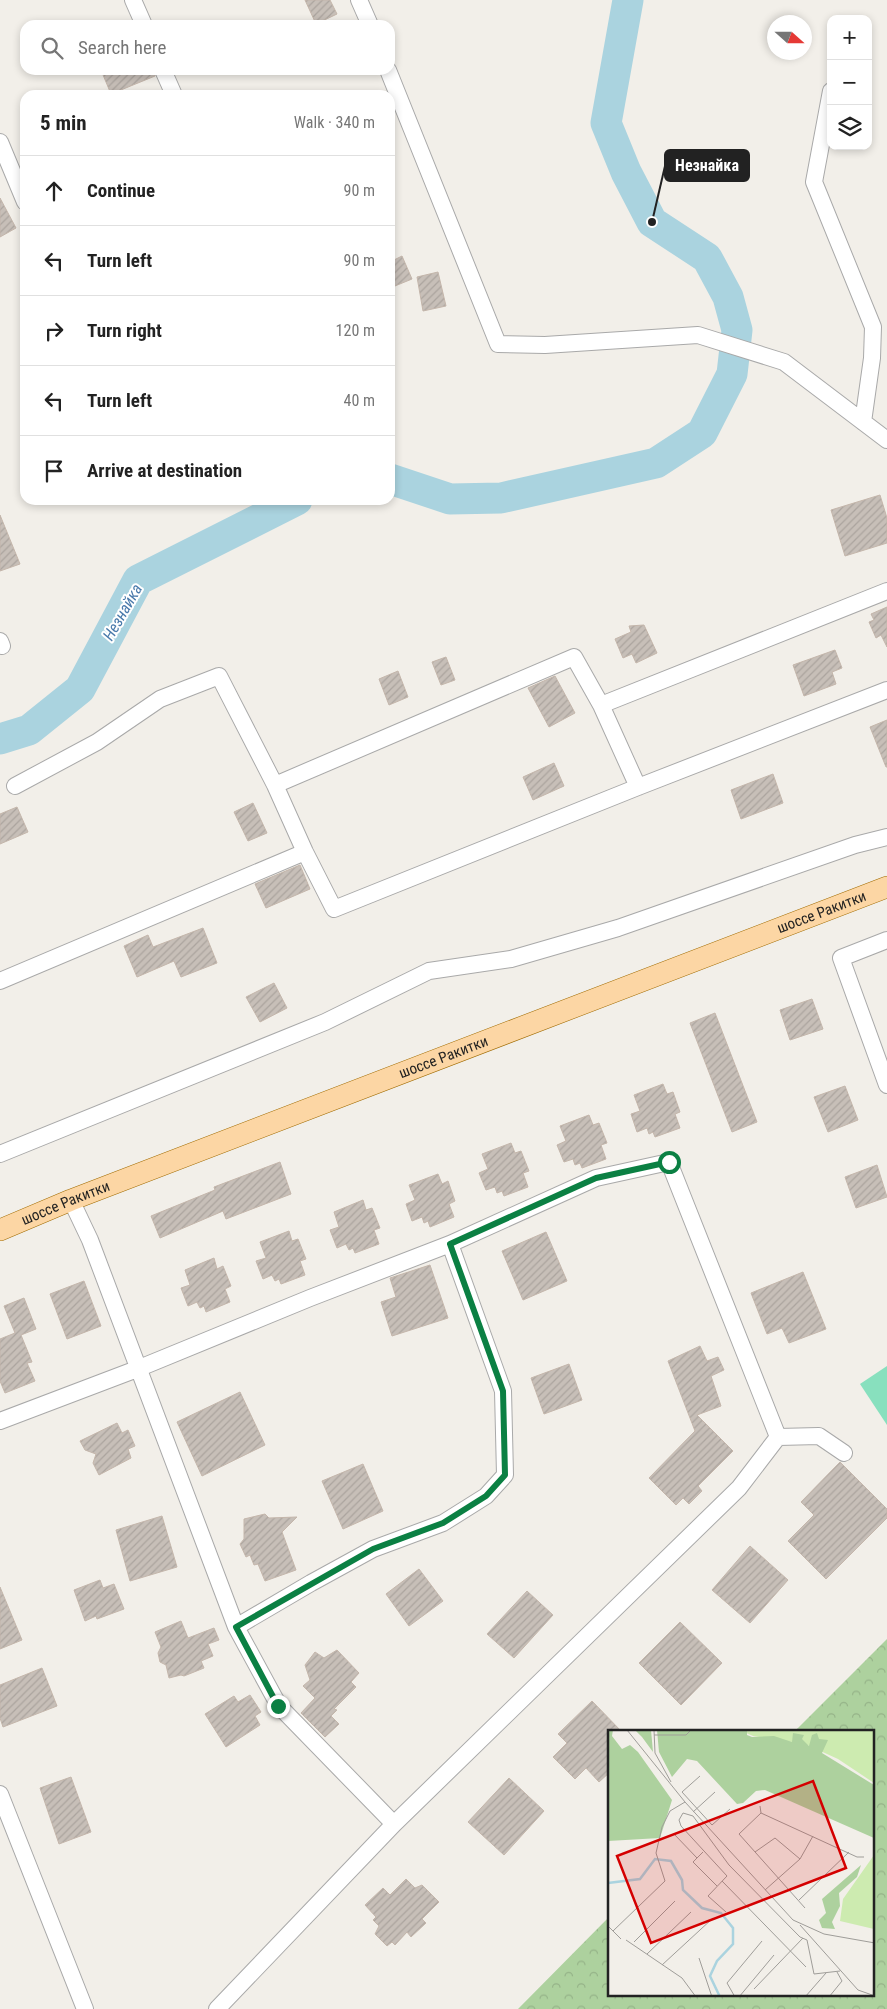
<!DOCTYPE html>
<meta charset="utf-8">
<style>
:root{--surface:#fff;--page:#f6f6f6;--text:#222;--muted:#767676;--line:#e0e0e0}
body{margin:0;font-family:"Roboto Condensed",sans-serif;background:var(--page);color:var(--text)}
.controls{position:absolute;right:15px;top:15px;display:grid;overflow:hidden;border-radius:10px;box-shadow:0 2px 8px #0003}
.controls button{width:45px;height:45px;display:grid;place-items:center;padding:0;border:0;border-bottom:1px solid var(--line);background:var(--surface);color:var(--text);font:25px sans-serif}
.compass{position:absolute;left:767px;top:15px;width:45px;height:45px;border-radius:50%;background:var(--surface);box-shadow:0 2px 8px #0003;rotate:111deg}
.stop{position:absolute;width:15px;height:15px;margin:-11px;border:4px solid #0b8043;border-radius:50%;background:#fff}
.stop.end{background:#0b8043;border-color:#fff;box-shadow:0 1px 5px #0008}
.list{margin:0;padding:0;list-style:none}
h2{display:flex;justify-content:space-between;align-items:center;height:65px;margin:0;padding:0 20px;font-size:21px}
h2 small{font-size:16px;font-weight:400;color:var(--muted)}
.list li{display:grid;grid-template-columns:32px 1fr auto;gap:15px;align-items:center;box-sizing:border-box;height:70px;padding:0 20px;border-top:1px solid var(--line)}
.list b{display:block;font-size:19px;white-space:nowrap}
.list em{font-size:16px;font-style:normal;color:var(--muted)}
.icon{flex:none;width:28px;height:28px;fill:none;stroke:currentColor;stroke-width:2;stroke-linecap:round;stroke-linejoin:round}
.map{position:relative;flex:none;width:887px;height:2009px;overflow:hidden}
.search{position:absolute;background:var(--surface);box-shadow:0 2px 8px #0003;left:20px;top:20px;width:375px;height:55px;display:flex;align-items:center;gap:12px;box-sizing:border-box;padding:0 18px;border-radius:15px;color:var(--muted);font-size:19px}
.panel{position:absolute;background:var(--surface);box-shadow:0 2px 8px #0003;left:20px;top:90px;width:375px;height:415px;border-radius:15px}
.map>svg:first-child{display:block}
.forest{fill:url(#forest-crowns)}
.pitch{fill:#88e0be}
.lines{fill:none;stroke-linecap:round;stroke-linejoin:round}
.river{stroke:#aad3df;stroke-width:31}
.building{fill:url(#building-hatch);stroke:#c4b6ab}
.minor-casing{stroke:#a9a9a9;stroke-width:18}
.major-casing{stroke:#a06b00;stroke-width:22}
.minor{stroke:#fff;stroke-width:16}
.major{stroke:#fcd6a4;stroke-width:21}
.route{stroke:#0b8043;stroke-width:6}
.labels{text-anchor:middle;stroke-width:4;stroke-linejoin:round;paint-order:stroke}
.street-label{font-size:15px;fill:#222;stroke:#fff}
.water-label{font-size:16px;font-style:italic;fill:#4a7aab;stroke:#fff}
.inset-river{fill:none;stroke:#aad3df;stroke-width:2.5}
.inset-road{fill:none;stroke:#9f9d99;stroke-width:1}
.view{fill:#d40000;fill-opacity:0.15;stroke:#d40000;stroke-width:2.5}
.inset-edge{fill:none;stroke:#222;stroke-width:2.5}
.leader{fill:none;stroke:#222;stroke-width:2}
.callout-dot{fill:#222;stroke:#fff;stroke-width:2}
.callout{fill:#222;stroke:#222;stroke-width:2}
.callout-label{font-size:16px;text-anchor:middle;font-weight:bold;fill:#fff}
</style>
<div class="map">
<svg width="887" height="2009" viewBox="0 0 887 2009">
<defs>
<pattern id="forest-crowns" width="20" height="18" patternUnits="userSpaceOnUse" patternTransform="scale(1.25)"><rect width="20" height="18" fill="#add19e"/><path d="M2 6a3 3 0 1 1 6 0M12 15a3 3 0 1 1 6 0" fill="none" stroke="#95b388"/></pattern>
<pattern id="building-hatch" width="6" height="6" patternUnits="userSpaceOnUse" patternTransform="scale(1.25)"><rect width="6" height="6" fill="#c7bfb8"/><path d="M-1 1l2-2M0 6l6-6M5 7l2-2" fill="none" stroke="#aba49e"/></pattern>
</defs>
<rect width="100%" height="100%" fill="#f2efe9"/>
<path class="forest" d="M887,1639V2009H518L609,1917L610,1995H873V1732L795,1731Z"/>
<path class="pitch" d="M887,1366V1425L860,1384Z"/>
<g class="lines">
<path class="river" d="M390,479L450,499L501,498L656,463L702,433L732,374L737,330L728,297L707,258L652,222L626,172L606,123L628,0
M0,739L29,730L80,689L138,580L297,500"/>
</g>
<path class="building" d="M305,0H330L337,14L316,24Z
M101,70H153L155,76L111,94Z
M0,198L16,228L0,237Z
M402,256L412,279L390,288V262Z
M438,272L446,306L423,311L417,277Z
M880,495L887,518V543L845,556L831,510Z
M0,515L20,564L0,571Z
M887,607V647L881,635L876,638L869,622L874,620L871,614Z
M644,625L657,653L636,663L632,654L623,658L615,639L631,632L629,626Z
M835,650L842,668L832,672L836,684L804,696L793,665Z
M446,657L455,680L441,685L432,662Z
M398,671L408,697L389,705L379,679Z
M555,676L575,713L549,727L528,688Z
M887,720V767H886L870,727Z
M554,763L564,786L533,800L523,777Z
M773,774L783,803L741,819L731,790Z
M253,803L267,833L248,841L234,812Z
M17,807L28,832L0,844V814Z
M300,865L310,889L266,908L255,884Z
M203,928L217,963L181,977L174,961L137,977L124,946L148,935L153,947Z
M274,983L287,1008L260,1022L246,997Z
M812,999L823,1029L790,1040L780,1010Z
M715,1013L757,1122L732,1132L690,1023Z
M663,1084L667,1094L673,1092L680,1112L675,1114L680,1128L655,1137L653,1132L649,1134L647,1128L637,1132L631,1114L640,1111L634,1095Z
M845,1086L858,1120L828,1132L814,1097Z
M589,1115L593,1125L599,1123L607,1143L601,1145L606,1159L582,1168L580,1163L575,1165L573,1159L564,1162L557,1145L566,1141L560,1126Z
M511,1143L515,1153L521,1151L529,1171L523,1173L528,1187L504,1196L502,1191L497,1193L495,1187L486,1190L479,1173L488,1169L482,1154Z
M280,1162L291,1194L226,1219L223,1211L160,1238L151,1216L215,1190L214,1187Z
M877,1165L887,1197L856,1208L845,1177Z
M438,1174L442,1184L448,1181L455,1201L449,1204L454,1217L430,1227L428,1221L424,1223L422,1217L412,1221L406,1204L415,1200L409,1185Z
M363,1200L366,1210L372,1208L380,1228L374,1230L379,1244L355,1253L353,1248L349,1250L346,1244L337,1248L330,1230L339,1227L334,1212Z
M289,1231L292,1241L298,1239L306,1259L300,1261L305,1275L281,1284L279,1279L275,1281L272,1275L263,1279L256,1261L266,1258L260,1242Z
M546,1232L567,1281L523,1300L502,1251Z
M214,1258L217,1269L223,1266L231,1286L225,1289L230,1302L206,1312L204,1306L200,1308L197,1302L188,1306L181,1288L190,1285L185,1270Z
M430,1265L448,1318L392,1336L381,1302L396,1297L390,1278Z
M803,1272L826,1329L789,1343L782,1328L767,1334L751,1293Z
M84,1281L101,1326L67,1339L50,1294Z
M24,1298L36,1329L21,1335L32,1362L27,1363L35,1381L5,1393L0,1381V1339L15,1333L4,1306Z
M700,1346L707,1361L718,1357L724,1370L711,1376L721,1406L697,1415L733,1451L698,1486L702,1491L689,1504L683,1498L676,1505L649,1478L695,1431L668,1361Z
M569,1364L582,1400L544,1414L531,1378Z
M240,1392L265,1445L202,1476L177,1422Z
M117,1423L122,1433L128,1430L135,1446L128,1449L131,1458L99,1475L93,1463L96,1454L85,1450L80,1441Z
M840,1462L887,1509V1518L826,1579L788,1541L814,1515L801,1502Z
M363,1464L383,1511L343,1529L322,1481Z
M265,1514L269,1518L297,1517L282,1532L296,1570L265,1581L258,1564L254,1565L250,1555L246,1557L240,1544L244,1539V1519Z
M162,1516L177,1567L130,1581L116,1530Z
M750,1546L788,1580L750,1623L712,1590Z
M419,1569L443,1601L409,1626L386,1594Z
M100,1580L103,1588L114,1584L124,1609L97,1619L96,1616L85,1621L74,1590Z
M0,1587L22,1640L0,1649Z
M527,1591L553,1615L514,1658L487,1634Z
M181,1621L188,1638L214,1628L219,1640L208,1644L213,1656L201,1661L204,1668L184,1676L181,1675L169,1678L166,1665L160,1662L158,1653L161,1647L155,1632Z
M680,1622L722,1663L681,1705L639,1663Z
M337,1650L359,1673L351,1682L356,1687L334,1709L337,1710L331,1716L339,1724L325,1737L301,1713L315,1698L303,1686L310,1680L305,1665L315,1652L324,1658Z
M42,1668L57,1706L3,1727L0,1718V1685Z
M250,1695L261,1712L255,1716L260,1725L226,1747L205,1714L234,1696L238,1702Z
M592,1701L622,1732H610V1772L599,1782L586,1768L575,1779L553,1757L567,1743L558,1734Z
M71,1777L91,1832L59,1844L40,1788Z
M509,1778L544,1811L504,1855L468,1822Z
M406,1879L415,1888L422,1885L439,1902L422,1919L426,1923L411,1937L407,1932L395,1945L392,1942L387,1946L375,1934L379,1926L373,1920L376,1917L365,1905L383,1888L390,1895Z"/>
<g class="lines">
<g class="minor-casing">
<path id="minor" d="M133,0L144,25
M359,0L370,25
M163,70L174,95
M388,70L498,344L545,345L698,335L784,362L887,440
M831,91L814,182L873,327L872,358L863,422
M0,142L25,202
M0,641L2,646
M601,705L887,591
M275,785L574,657L601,705L638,787
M15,786L97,742L160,699L219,676L275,785L305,852L334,909L638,787L887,690
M887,940L841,958L887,1085
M0,981L305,852
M0,1154L325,1022L429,971L511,959L618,928L855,845L887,837
M71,1200L90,1240L236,1627L279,1706L394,1824
M0,1421L137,1369L310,1298L450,1244L596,1178L669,1162L778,1437L819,1436L844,1453
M236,1627L311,1583L373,1549L443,1523L486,1496L505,1475L503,1391L450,1244
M0,1794L85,2009
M217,2009L394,1824L739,1488L778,1437"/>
</g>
<g class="major-casing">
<g id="major">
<path id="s1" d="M0,1230L71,1200L887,887"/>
</g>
</g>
<use href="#minor" class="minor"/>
<use href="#major" class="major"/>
</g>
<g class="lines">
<path class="route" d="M278,1706L236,1627L373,1549L443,1523L486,1496L505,1475L503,1391L450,1244L596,1178L669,1162"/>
</g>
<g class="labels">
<g class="street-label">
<text dy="5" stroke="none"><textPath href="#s1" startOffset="881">шоссе Ракитки</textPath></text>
<text dy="5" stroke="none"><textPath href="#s1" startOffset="476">шоссе Ракитки</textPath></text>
<text dy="5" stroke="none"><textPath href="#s1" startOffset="71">шоссе Ракитки</textPath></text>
</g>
<g class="water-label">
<text transform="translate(122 612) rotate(-60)" y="6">Незнайка</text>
</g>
</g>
<g transform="translate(608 1730)">
<rect width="266" height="266" fill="#f2efe9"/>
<path d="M132,0H266V53L230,29L197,14L145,6ZM266,125V199L232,191L235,169Z" fill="#cdebb0"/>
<path d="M0,0H5L4,6L14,19L22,15L30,22L64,70L52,108L0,111ZM27,0H43L45,22L34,7ZM49,0H139V5L144,7L166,6L184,12L185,3L196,5L194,9L201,16L204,5L209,3L211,9L220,10L214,23L266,55V108L157,60L148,61L135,73L129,74L89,31L79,29L64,47L51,22ZM253,135L249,147L231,163L232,176L224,192L227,199L214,198L211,190L218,183L214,169Z" fill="#add19e"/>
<path class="inset-river" d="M0,153L32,149L47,129L63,131L74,150L75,160L94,178L113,183L125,198V214L109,231L102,246L112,267"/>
<path class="inset-road" d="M19,0L77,72L185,190L216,204L267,213M46,0L47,23L63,52M46,5H78L83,0M92,46L74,62L104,95L122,79M152,76L153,83L131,104L197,178M85,82L107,62M153,83L249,127H256M66,104L89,128M95,122L85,132L109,156M147,122L167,108L192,129M114,151L198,237M157,160L192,129L205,106M191,170L241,122M118,182L100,166L119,146L73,96L71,90L75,83L85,86L121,135L192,207L199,210L206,244L232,241M192,195L250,260L267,266M0,196L13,209M5,201L57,151L48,123L54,97L62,81L77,72M18,210L74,248L88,267M26,212L67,171M39,224L83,182M91,228L104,267M54,235L105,188M146,259L195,208M127,267L119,253L154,211M131,267L166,225M197,267L218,243M221,267L234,251L229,242"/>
<path class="view" d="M205,51L238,138L43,213L9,126Z"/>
<rect width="266" height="266" class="inset-edge"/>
</g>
<path class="leader" d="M652 222L665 166"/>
<circle class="callout-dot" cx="652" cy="222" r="5"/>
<rect class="callout" x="665" y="150" width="84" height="31" rx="5"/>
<g class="callout-label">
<text x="707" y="171">Незнайка</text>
</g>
</svg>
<div class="controls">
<button>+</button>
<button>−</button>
<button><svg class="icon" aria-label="layers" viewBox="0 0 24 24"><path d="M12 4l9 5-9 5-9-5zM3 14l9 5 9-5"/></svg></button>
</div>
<svg class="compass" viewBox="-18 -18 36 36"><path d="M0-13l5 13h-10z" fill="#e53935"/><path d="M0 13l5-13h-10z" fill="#767676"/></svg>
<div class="stop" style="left:669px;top:1162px"></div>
<div class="stop end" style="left:278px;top:1706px"></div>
<div class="search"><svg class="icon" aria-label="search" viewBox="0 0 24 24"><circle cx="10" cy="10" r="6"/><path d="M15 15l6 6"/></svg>Search here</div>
<section class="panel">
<h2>5 min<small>Walk · 340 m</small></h2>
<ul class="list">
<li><svg class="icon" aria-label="ahead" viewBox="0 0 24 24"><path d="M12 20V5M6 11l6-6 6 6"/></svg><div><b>Continue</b></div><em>90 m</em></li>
<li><svg class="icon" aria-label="left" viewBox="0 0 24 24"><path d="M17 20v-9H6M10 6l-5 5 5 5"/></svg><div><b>Turn left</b></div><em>90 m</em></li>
<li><svg class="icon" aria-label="right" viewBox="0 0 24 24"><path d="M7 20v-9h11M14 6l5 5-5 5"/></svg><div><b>Turn right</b></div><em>120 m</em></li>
<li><svg class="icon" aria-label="left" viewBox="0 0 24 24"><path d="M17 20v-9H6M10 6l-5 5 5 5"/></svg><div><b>Turn left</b></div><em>40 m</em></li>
<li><svg class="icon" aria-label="arrive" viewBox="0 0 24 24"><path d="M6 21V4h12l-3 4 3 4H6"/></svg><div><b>Arrive at destination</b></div></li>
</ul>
</section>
</div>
